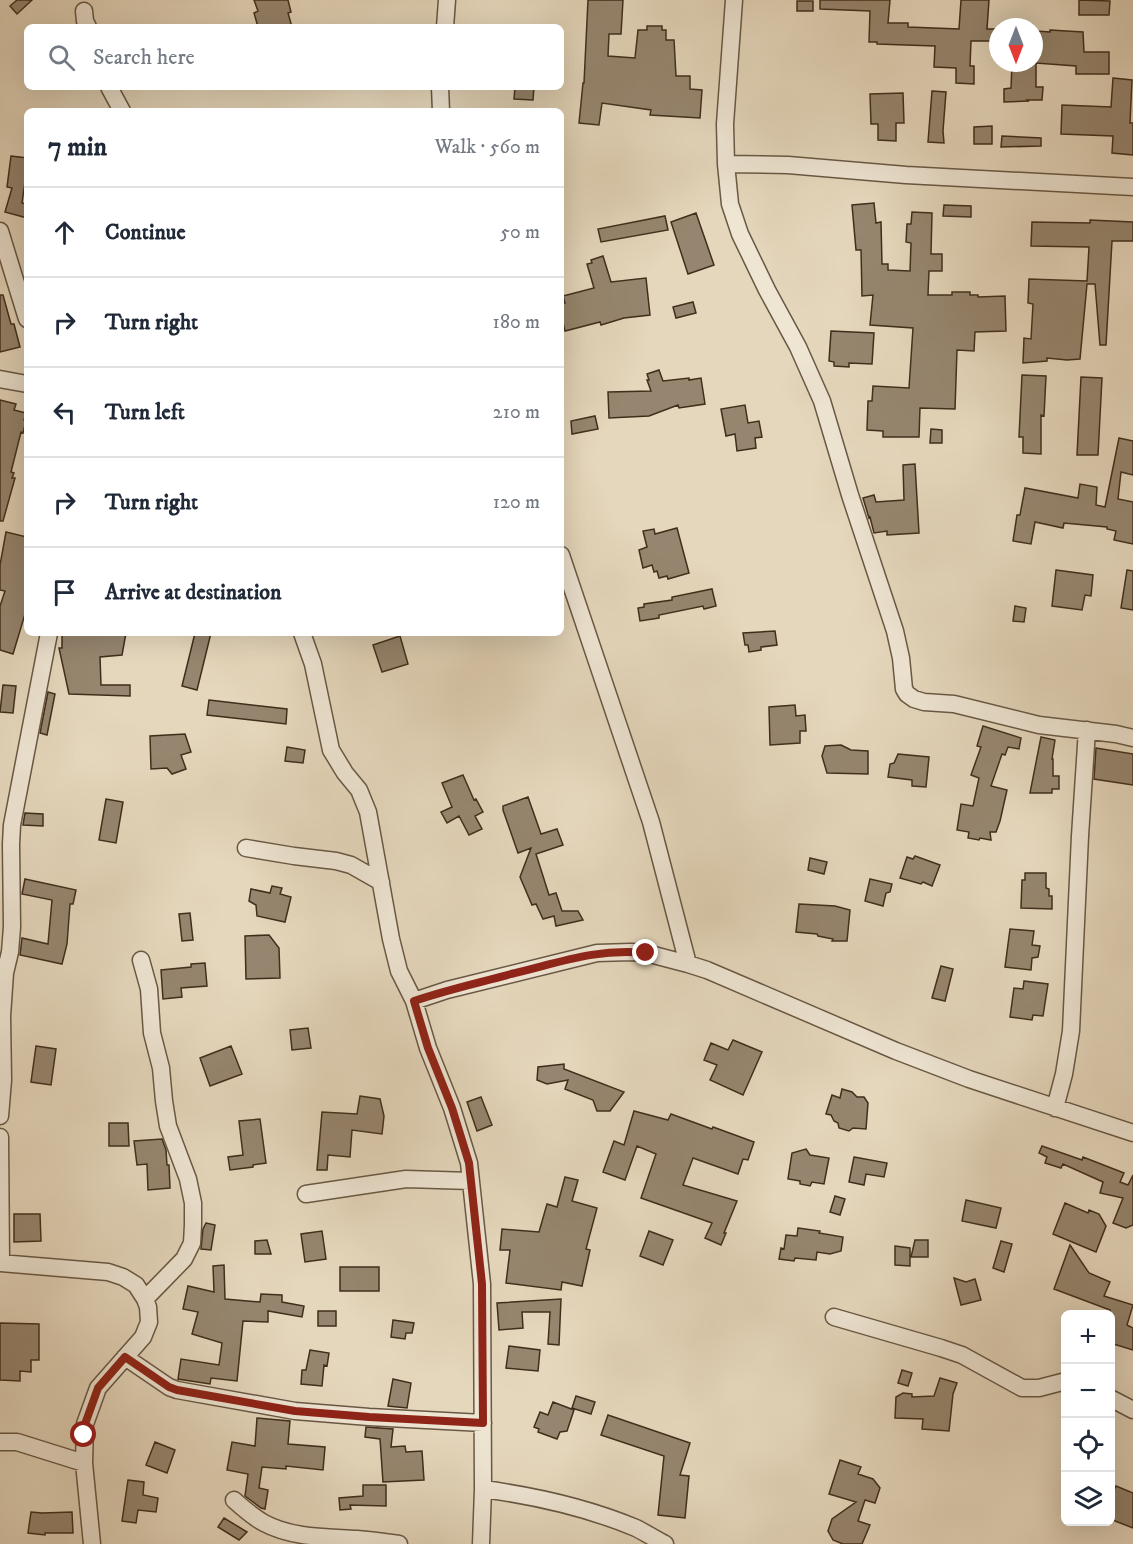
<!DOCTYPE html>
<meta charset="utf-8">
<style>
:root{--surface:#fff;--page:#f6f6f7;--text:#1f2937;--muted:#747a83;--line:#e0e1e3}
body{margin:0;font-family:"IM FELL DW Pica",serif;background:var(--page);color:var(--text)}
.controls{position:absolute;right:18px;bottom:18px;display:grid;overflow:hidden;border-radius:9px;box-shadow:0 6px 24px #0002}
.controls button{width:54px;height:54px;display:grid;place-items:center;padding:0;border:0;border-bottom:2px solid var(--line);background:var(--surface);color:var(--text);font:30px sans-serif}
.compass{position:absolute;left:989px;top:18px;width:54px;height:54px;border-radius:50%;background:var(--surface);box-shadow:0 6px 24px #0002;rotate:180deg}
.stop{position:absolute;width:18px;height:18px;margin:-14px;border:4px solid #8f2418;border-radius:50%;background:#fff}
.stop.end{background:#8f2418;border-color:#fff;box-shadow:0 2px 6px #0008}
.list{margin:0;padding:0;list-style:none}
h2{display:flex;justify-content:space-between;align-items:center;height:78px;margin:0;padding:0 24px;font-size:26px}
h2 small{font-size:20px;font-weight:400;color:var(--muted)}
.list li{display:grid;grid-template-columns:39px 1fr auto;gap:18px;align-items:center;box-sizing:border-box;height:90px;padding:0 24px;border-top:2px solid var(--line)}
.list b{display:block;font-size:22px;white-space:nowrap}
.list em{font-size:20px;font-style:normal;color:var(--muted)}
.icon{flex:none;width:33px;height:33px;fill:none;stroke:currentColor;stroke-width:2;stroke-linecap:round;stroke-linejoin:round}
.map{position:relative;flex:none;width:1133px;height:1544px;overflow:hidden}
.search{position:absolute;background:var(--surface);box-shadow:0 6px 24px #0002;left:24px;top:24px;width:540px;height:66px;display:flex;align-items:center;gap:15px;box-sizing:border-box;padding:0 21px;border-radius:9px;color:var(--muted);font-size:22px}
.panel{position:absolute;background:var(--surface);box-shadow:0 6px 24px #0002;left:24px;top:108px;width:540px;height:528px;border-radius:9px}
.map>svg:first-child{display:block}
.building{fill:#96866f;stroke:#402e1c;stroke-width:1.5}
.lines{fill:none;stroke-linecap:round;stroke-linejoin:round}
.minor-casing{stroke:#695844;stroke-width:19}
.minor{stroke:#eee5d3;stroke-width:16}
.route{stroke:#8f2418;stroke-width:8}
</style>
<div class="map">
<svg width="1133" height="1544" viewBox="0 0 1133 1544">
<rect width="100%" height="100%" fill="#e5d7bc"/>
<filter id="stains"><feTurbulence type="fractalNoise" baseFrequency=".00333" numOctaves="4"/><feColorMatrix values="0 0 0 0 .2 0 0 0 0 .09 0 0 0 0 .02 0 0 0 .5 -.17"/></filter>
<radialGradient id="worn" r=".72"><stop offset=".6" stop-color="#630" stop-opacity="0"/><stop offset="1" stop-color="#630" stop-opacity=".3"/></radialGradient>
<path class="building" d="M17,0H32L17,14L10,6Z
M254,0H288L291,12L288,13L292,27H258L254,13L258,11Z
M588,0H623L621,34H609L608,56L635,58L638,30H647V26H662V30H666V40H674L676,76H690V89L702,90L700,118L650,115L651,110L602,103L599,125L579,123L583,83H584Z
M820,0H890L888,23H908V27L959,29L961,0H989L987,29H998V41H971L970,66H974V84L956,83V68L934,67L935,46L877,44V42H869L870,11L820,9Z
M1079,0L1110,1L1109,15H1079Z
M797,1H813V11H797Z
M1050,30L1083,32L1084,52H1109V74H1076V66L1036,63V87H1043L1042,100H1027L1028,101L1004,102V89L1011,88L1012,63H1035L1036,31L1050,32Z
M1113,78L1132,80L1130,123H1133V155L1112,153L1113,136L1061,134L1062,105L1111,107Z
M515,87H534L533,100L514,99Z
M932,91L946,92L943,131L944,143L928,142Z
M903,93L904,123H896V141L878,140V124H871L870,94Z
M992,126V144H974V127Z
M1002,136L1041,138V146L1001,147Z
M11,156L27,158V168L22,203L27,204V218L5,212L12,188L7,187Z
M874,203L876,223L881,222L882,264H888V270L910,271L911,243L906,242L907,224H911L912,212L932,213L931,254H942V271H929L928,295H952V292H970V295H978V297L1005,296L1006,331L975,332L974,351L957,350L955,409L920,408L919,437H883V431L867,430L868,401H872L873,386L909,388L913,328L870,325L873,295L862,296L861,250H856L852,205Z
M944,205L971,206V217L943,216Z
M696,213L714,265L688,274L671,222Z
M665,216L668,230L601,242L598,229Z
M1090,220L1133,222V241H1112L1106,345H1100L1095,284H1087L1080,359L1067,360L1047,358V361L1023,363L1024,338L1031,339L1033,304L1028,303L1029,279L1087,281L1089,247L1031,246L1032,222L1090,223Z
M603,256L611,282L646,278L650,315L624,318L601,325L600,322L565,331L561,315V304L565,303L563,296L594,288L587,264L592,263L591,260Z
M0,295H3L11,324H14L20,347L0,352Z
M693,302L696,313L676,318L673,307Z
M831,331L874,333L872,364L849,363V367L834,366V362L829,361Z
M659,370L663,381L689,378V380L701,378L705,404L679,408L678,405L649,416L609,418L608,392L651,391L647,380H649L647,374Z
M1022,375L1046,376L1044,416L1041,415V454L1023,453V437H1019Z
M1081,377L1102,378L1098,455H1077Z
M0,400L16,404L14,410L26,413L24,420L26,421L23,433L21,432L11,472L14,473L12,478H15L3,521H0Z
M745,405L748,423L759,421L762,437L755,438L756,448L737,451L735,434L726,436L721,409Z
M595,416L598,429L572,434L571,421Z
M931,429L942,430V443H930Z
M1119,438L1133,441V475L1121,472L1118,499L1133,502V544L1114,540L1116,531L1107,529V527L1064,523L1063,528L1035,522L1031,544L1013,541L1017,515H1020L1025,488L1078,498L1080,484L1097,487L1096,505L1105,507Z
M915,464L919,533L887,535V531L874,533L870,517L869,518L863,498L874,495L876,502L904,500L903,465Z
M677,528L689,573L668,579L667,576L659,578L657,571L654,572L652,565L643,568L639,550L647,547L643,531L654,529L655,534Z
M6,532L27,537V615L25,614L13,654L0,650V606L5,591L0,590V565Z
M1056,570L1093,575L1091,596L1085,595L1082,610L1052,606Z
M1127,570L1133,571V610L1121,608Z
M712,589L716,606L704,609L703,606L659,615V618L640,621L638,608L644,607V604L672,600V597Z
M1015,606L1026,608L1024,622L1013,621Z
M775,631L777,645L761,647V650L749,652L748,645H745L743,633Z
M62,633H126L122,655L100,657L101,685H130V696L69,694L59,648H62Z
M195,633H211L197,690L182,686Z
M400,636L408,664L382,672L373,645Z
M3,685L16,686L13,713L0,712Z
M48,692L55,694L47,735L40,733Z
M209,700L287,709L286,724L207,715Z
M795,705L796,716L805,715L806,731H800V743L770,745L769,707Z
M983,726L1021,738L1019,749L1008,747L1005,755L1002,754L991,786L1007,790L1000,821L996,832H990L991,840L980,838L979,840L968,838L969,832L957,830L961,804L973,806L979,778L971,775L981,747L977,746Z
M185,734L191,752L181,755L186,769L172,774L167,768L151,769L150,736Z
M1041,737L1055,740L1052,759H1053V776H1059V789H1052V793H1030Z
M841,745L851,750L868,751V774L827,773L822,756L825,746Z
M287,747L305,750L303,763L285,761Z
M1096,748L1133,754V785L1094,779Z
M898,754L929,757L926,787L912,786V780L888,777L890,764L894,763Z
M463,775L474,800L476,799L483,812L475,816L482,829L469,835L459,816L447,823L441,812L452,807L442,783Z
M528,797L541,834L557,829L563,845L536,854L549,895L556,893L562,911H578L583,920L556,926L554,916L543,919L536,904L532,905L520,877L531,848L518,853L503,810V806Z
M106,799L123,802L116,843L99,840Z
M25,813L43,814V826L23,825Z
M915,856L940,865L932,886L923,882L921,884L900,878L907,857L913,859Z
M810,858L827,862L824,874L808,870Z
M1025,873H1046V888L1049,889V896H1052V909L1021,908L1022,880H1025Z
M25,879L76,890L73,904H70L67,944L62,964L20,955L22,938L48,944L52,900L22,894Z
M870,879L892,884L890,892L886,893L883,906L865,901Z
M272,886L282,888L280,894L291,897L285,922L257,916L256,905L249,901L251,889L270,893Z
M799,904L835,906L850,910L847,941H832L833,939L818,936L817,934L796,932Z
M190,913L193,940L182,941L179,914Z
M1010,929L1034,931L1032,945L1040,946L1038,957L1032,958L1031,970L1005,967Z
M269,935L279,948L280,978L246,979L245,936Z
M205,963L207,986L181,988L182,997L163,999L161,970L191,967V964Z
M941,966L953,969L945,1001L932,998Z
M1024,981L1048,984L1043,1016L1033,1015L1032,1020L1010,1017L1014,988L1023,989Z
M308,1028L311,1048L292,1050L290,1030Z
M733,1040L762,1052L743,1095L710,1080L717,1065L704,1060L711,1043L728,1050Z
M36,1046L56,1049L51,1085L31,1082Z
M231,1046L242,1074L210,1086L200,1058Z
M564,1064V1069L624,1092L610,1111H597L593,1100L565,1089L568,1080L547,1084L537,1080L538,1067Z
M842,1089L852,1092L857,1097H864L868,1103L866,1129L853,1128L849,1131L839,1128L838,1123L834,1121L831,1115L826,1114L832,1095L840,1098Z
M360,1096L380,1099L384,1116L382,1134L352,1130L350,1157L328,1155L327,1170H317L322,1112L357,1114Z
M481,1097L492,1125L477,1131L467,1102Z
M634,1111L668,1120L671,1114L712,1129L713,1127L754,1142L748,1160L743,1159L738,1174L693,1158L683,1185L737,1201L724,1233H726L721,1245L705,1238L712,1223L641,1198L656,1154L637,1146L625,1180L603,1172L614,1141L624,1145Z
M260,1119L266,1163L253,1165V1167L230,1170L228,1157L243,1155L239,1121Z
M109,1123H128L129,1146H109Z
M162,1139L166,1150L167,1165H169L170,1188L148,1190L147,1164L137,1165L134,1141Z
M1042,1146L1082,1160L1083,1157L1124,1173L1120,1182L1128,1185L1133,1175V1225L1126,1228L1113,1223L1123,1198L1100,1193L1103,1182L1063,1164L1061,1168L1045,1163L1047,1157L1039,1153Z
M806,1149L810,1155L829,1158L824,1184L812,1182L810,1186L800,1184V1181L788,1179L792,1153Z
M854,1157L887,1163L884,1177L866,1174L864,1185L849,1182Z
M565,1177L578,1180L572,1201L597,1208L586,1249L590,1250L582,1286L562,1282L561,1290L506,1283L510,1250H500L502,1229L539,1232L547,1204L557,1207Z
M835,1196L845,1199L840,1215L830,1212Z
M966,1200L1001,1208L996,1228L962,1221Z
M1065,1203L1088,1213L1089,1210L1099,1214L1106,1226L1096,1252L1053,1234Z
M14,1214H40L41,1241L14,1242Z
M206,1223L215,1225L211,1250L201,1249L203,1229Z
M798,1228L820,1231L819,1233L843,1237L841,1251L830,1254L817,1252L816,1260L795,1258L794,1261L779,1259L781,1248L784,1249L786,1235L797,1236Z
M322,1231L326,1259L305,1262L301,1234Z
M649,1231L673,1240L663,1265L640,1256Z
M267,1240L271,1254H255V1241Z
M915,1240H928V1257H911Z
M1001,1241L1012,1244L1004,1272L993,1268Z
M1070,1245L1089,1273L1110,1282L1104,1296L1133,1305L1127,1325L1133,1328V1350L1110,1343V1310L1054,1289Z
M895,1246L910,1248V1266L895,1265Z
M224,1265L225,1299L260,1302L261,1294L282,1295V1302L304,1306L302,1317L268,1311V1322L243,1321L237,1381L211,1378L210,1384L178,1379L181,1359L219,1365L222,1343L192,1334L198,1312L183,1309L188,1286L214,1292L213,1266Z
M340,1267H379V1291H340Z
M954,1278L966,1282L975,1279L981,1300L961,1305Z
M561,1299L559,1345L548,1344L550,1312H522L523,1328L499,1330L497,1303Z
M318,1311H336V1326H318Z
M393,1320L414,1323L412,1333H406L405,1339L391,1337Z
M0,1323L39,1324V1360H31V1372L20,1371V1381L0,1380Z
M509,1346L540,1350L538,1371L506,1368Z
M310,1350L329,1353L327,1366L324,1365L322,1386L301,1384L302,1370H306Z
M902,1370L912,1373L908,1386L898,1383Z
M940,1378L957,1383L953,1394L949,1431L922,1429L923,1419L895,1418L896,1397L903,1393L912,1394V1397L934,1396Z
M393,1379L411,1383L407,1408L388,1406Z
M576,1396L595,1402L591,1414L572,1408Z
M553,1402L574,1410L567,1431L560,1432L557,1439L538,1432L539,1429L534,1427L540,1412L548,1415Z
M608,1415L690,1443L680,1475L689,1476L685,1518L658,1515L664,1456L601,1435Z
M257,1418L290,1421L288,1444L325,1447L323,1470L286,1466V1469L262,1467L259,1488L268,1490L265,1509L261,1508L245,1496L248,1474L227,1470L232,1442L255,1446Z
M366,1427L393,1429L391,1447L405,1446L406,1452L422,1451L424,1480L383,1482L380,1439L365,1437Z
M155,1442L175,1450L167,1473L146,1465Z
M840,1460L861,1467L858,1474L873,1479L880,1488L875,1503L865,1500L858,1521L870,1525L862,1544H843L833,1540L828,1531L832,1519L856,1502L829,1494Z
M128,1480L144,1482L143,1495L158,1498L156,1512L138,1510L136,1523L122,1521Z
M363,1485H386V1506L350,1505L351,1509L340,1510L339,1498L363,1496Z
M1116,1486L1133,1493V1528L1110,1519V1498Z
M31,1512L42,1513L72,1512L73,1533H45V1535L28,1533Z
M224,1518L247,1532L239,1540L218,1527Z"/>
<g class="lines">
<g class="minor-casing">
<path id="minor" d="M734,0L725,124L726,164L788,165L906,175L1133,187
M84,11L85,21L88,27
M445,27L447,0
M109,87L122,111
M440,87L441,111
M726,164L730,204L740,234L767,290L798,347L822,401L850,495L895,631L901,658L904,689L907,694L914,699L924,702L954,704L1039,725L1116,734L1133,738
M0,231L27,319
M0,379L27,384
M561,555L651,822L688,964L707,970L896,1051L969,1079L1133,1133
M302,633L313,664L331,750L345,773L359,790L368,812L391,939L399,971L414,1001L428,1048L452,1108L469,1163L482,1284L483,1489L481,1544
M246,848L294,856L336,861L351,865L381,882
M141,960L149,989L152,1033L161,1068L164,1101L168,1126L188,1179L193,1203V1225L192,1243L184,1259L145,1299
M414,1001L447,990L597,953L631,952L646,953L688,964
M1055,1108L1064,1074L1071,1031L1080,836L1087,730
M0,1116L3,1080L2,1016L5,973L10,952L12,927L11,844L12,825L49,633
M0,1137L1,1263
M306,1194L406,1179L471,1181
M0,1263L108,1272L123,1277L136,1285L145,1299L148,1307L149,1322L143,1337L98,1388L85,1424L84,1463L92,1544
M834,1317L941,1348L962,1355L1022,1388H1039L1066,1381
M125,1357L169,1387L177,1390L295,1411L369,1417L483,1423
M1110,1398L1133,1410
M0,1442H17L84,1463
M483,1489C535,1496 588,1508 636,1528C646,1533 655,1539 665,1544
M234,1500C244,1509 253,1517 264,1523C292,1538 326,1537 357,1539C371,1540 385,1542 399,1544"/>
</g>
<use href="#minor" class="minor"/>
</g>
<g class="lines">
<path class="route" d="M84,1435L85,1424L98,1388L125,1357L169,1387L177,1390L295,1411L369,1417L483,1423L482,1284L469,1163L452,1108L428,1048L414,1001C446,990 478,983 511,974C558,963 596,948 646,953"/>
</g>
<rect width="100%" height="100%" filter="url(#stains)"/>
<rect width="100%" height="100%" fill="url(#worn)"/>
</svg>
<div class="controls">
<button>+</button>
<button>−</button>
<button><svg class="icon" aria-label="locate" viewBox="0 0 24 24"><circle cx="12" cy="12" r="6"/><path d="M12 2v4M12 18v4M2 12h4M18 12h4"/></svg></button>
<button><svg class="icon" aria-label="layers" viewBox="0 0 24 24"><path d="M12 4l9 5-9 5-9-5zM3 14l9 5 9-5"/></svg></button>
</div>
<svg class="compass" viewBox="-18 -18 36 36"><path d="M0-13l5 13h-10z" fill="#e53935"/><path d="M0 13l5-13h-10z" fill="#747a83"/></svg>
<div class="stop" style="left:84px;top:1435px"></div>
<div class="stop end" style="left:646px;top:953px"></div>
<div class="search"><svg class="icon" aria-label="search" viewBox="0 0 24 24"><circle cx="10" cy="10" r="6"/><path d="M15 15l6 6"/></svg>Search here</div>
<section class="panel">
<h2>7 min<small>Walk · 560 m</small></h2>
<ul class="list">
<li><svg class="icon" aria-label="ahead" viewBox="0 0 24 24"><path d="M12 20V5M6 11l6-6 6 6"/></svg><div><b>Continue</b></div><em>50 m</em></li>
<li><svg class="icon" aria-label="right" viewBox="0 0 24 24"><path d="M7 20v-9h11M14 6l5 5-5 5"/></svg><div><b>Turn right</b></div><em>180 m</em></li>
<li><svg class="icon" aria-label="left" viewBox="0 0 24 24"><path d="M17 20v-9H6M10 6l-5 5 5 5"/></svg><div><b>Turn left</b></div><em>210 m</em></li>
<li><svg class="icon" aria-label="right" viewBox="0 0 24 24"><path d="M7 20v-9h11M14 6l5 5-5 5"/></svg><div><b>Turn right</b></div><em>120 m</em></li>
<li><svg class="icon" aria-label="arrive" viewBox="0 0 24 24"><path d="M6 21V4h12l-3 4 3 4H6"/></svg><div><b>Arrive at destination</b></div></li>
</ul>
</section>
</div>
